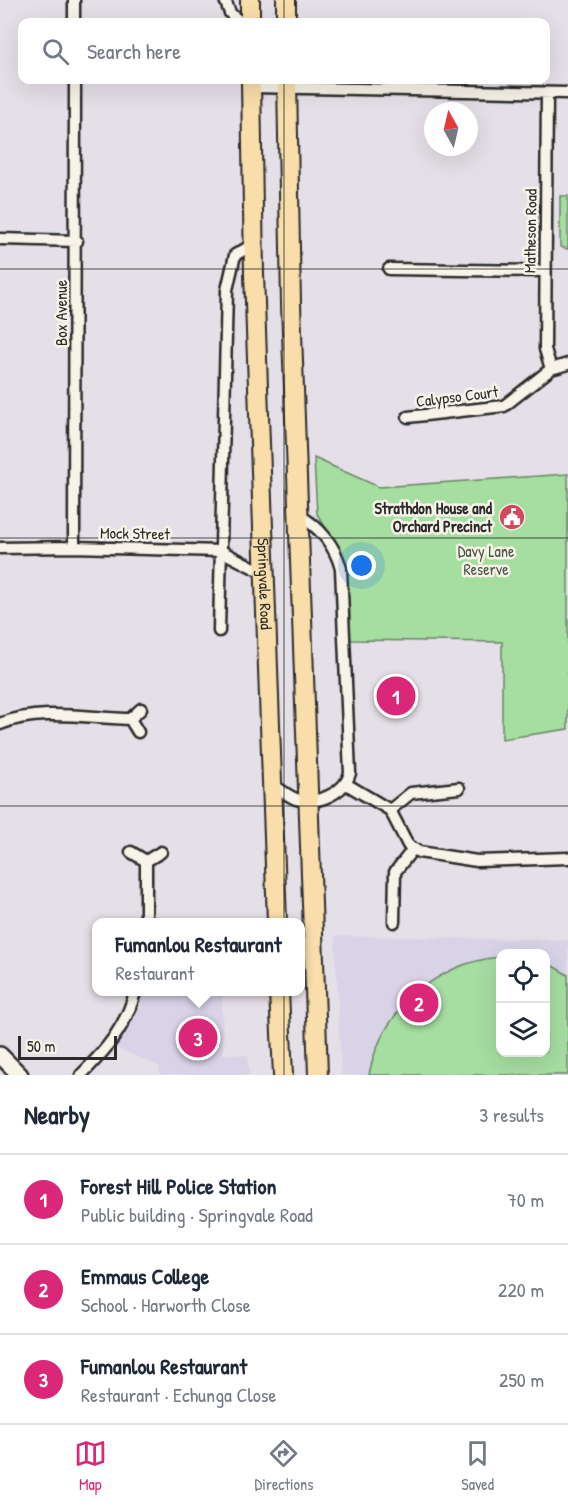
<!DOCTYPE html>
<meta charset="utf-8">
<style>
:root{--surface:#fff;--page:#f2f2f3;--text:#1f2937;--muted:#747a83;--line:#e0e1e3;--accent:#db2777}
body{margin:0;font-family:"Patrick Hand",sans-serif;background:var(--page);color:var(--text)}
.controls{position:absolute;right:18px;bottom:18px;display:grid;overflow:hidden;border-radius:12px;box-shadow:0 6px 24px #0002}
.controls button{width:54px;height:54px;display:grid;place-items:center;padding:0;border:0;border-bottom:2px solid var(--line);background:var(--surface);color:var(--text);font:30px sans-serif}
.compass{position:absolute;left:424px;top:102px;width:54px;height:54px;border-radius:50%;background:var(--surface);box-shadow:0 6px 24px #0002;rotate:352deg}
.scale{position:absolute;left:18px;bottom:15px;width:99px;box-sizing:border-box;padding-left:6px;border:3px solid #2b2b2b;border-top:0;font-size:16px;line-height:21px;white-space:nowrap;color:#2b2b2b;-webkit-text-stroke:4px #f7f3e8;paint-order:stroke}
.you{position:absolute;left:362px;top:566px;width:21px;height:21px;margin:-15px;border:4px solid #fff;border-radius:50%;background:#1a73e8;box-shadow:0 0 0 9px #1a73e833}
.badge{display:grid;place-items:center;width:39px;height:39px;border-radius:50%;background:var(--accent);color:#fff;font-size:20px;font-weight:700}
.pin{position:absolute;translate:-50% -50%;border:3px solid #fff;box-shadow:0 2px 6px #0006}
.popup{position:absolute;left:92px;top:918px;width:213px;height:78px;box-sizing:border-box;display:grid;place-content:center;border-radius:12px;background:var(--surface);filter:drop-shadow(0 2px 4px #0005);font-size:20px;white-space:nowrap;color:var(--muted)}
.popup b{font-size:22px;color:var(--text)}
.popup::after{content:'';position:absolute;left:50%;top:100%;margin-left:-12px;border:12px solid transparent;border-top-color:var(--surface)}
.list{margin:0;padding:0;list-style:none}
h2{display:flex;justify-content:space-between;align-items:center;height:78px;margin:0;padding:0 24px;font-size:26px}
h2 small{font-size:20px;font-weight:400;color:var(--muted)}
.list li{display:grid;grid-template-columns:39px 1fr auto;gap:18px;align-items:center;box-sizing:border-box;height:90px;padding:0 24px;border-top:2px solid var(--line)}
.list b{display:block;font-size:22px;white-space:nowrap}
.list p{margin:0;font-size:20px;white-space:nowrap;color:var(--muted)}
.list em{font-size:20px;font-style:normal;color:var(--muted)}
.icon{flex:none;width:33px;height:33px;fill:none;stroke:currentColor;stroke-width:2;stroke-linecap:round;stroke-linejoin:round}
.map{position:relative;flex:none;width:568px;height:1075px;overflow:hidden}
.search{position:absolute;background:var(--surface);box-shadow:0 6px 24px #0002;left:18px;right:18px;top:18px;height:66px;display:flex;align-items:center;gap:15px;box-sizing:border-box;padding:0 21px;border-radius:12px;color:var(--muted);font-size:22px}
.sheet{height:348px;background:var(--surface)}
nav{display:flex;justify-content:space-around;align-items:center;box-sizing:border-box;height:84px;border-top:2px solid var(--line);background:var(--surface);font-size:16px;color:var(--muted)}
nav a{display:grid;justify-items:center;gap:3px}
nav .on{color:var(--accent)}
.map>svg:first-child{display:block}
.built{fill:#d8d3e7;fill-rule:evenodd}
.green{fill:#a6dda1;stroke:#688466;stroke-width:1.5}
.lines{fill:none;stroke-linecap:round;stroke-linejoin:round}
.minor-casing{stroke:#2b2b2b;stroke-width:15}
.secondary-casing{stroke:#2b2b2b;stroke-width:20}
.trunk-casing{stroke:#2b2b2b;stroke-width:22}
.minor{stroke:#f7f3e8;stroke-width:10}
.secondary{stroke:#f7f3e8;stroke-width:15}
.trunk{stroke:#f9deab;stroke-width:18}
.grid{fill:none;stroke:#2b2b2b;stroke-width:1.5;stroke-opacity:0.55}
.labels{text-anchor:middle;stroke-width:5;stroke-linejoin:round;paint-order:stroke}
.street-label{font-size:16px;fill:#2b2b2b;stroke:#f7f3e8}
.poi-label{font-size:16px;font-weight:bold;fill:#2b2b2b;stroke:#f7f3e8;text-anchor:end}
.park-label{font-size:16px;fill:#4a5848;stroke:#f7f3e8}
</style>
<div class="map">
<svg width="568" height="1075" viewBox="0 0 568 1075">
<rect width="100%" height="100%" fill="#e5e0e7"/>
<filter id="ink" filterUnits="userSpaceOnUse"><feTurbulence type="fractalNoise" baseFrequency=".0167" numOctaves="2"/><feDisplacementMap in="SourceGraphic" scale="12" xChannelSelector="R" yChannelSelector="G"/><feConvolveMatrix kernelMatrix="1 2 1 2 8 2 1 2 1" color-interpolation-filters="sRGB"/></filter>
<g filter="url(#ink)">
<path class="built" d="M335,936L568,940V1075H341ZM500,954H546V1052H500Z
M143,992H222L223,1054L248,1055L249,1075H160L159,1066L116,1048L137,1010Z"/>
<path class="green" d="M560,196H568V249L560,247Z
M314,458L379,487L568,474V729L502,739V642L351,640L340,550L317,514Z
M500,957V1052H546V962L568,975V1075H369C381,1011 436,963 500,957Z"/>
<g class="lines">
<g class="minor-casing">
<path id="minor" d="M74,0V22
M225,0L230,13L240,22
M252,87L568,93
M547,93L545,349L551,369
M0,239L77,241
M389,269L545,271
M408,417L504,406L551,369L568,364
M74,547L75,80
M0,548L74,547L221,551L264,573
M219,631L227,290L235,255L254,244
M0,724C39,708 89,718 130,719
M138,732L130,719L141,709
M346,784L390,810L408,845L419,852L477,861L568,858
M272,785C280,789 288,796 296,799C316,806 345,793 350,773L341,569C335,545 319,526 298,515
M390,810L411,793L459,788
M131,852L146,861L161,852
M146,922V861
M394,922L395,872L413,849
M81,1075C106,1050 126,1027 135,992"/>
</g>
<g class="secondary-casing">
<path id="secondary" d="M0,1055L20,1075"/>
</g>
<g class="trunk-casing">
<g id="trunk">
<path d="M250,0V22"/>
<path d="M286,0V22"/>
<path id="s1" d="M251,80L254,274L277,922"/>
<path d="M287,80L291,304L318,1075"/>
<path d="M279,992L283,1075"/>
</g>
</g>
<use href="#minor" class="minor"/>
<use href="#secondary" class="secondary"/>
<use href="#trunk" class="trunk"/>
</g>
</g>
<path class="grid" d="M284,0V22M284,80V1075M0,269H568M0,538H568M0,806H568"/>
<defs>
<g id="civic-disc" transform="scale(1.35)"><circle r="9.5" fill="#d1495b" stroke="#f7f3e8"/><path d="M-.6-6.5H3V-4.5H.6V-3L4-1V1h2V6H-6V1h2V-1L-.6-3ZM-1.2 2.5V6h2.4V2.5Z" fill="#fff"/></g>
</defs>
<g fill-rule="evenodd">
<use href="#civic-disc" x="512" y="517"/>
</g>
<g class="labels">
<g class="street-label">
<text transform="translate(530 231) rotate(-89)" y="6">Matheson Road</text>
<text transform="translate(61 313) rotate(-90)" y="6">Box Avenue</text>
<text transform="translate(457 396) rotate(-7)" y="6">Calypso Court</text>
<text transform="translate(135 533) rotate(1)" y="6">Mock Street</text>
<text dy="6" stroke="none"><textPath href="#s1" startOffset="504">Springvale Road</textPath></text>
</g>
<g class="poi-label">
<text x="492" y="514">Strathdon House and<tspan x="492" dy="18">Orchard Precinct</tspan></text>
</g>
<g class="park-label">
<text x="486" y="557">Davy Lane<tspan x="486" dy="18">Reserve</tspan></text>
</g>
</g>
</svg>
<div class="controls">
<button><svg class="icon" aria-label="locate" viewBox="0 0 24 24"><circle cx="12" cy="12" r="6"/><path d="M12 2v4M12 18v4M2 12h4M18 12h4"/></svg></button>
<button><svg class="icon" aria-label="layers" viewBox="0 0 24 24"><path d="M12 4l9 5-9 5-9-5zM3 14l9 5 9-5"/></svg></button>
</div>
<svg class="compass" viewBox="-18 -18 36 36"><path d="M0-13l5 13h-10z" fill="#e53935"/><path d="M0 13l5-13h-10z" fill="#747a83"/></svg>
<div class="scale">50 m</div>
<div class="you"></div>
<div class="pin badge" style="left:396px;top:696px">1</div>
<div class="pin badge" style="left:419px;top:1003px">2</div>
<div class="pin badge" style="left:198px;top:1038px">3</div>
<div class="popup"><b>Fumanlou Restaurant</b>Restaurant</div>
<div class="search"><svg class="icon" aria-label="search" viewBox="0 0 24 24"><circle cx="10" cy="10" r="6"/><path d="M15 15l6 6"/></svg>Search here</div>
</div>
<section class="sheet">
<h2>Nearby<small>3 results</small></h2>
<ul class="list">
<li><span class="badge">1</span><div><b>Forest Hill Police Station</b><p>Public building · Springvale Road</p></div><em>70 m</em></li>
<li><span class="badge">2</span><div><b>Emmaus College</b><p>School · Harworth Close</p></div><em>220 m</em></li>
<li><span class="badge">3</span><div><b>Fumanlou Restaurant</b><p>Restaurant · Echunga Close</p></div><em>250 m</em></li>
</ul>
</section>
<nav>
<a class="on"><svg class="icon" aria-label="map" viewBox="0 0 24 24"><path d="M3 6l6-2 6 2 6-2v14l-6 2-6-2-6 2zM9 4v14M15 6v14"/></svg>Map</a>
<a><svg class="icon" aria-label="directions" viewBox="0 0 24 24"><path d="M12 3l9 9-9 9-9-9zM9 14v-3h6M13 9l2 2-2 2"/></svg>Directions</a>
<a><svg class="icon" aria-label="saved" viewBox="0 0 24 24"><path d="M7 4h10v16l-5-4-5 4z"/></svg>Saved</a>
</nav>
